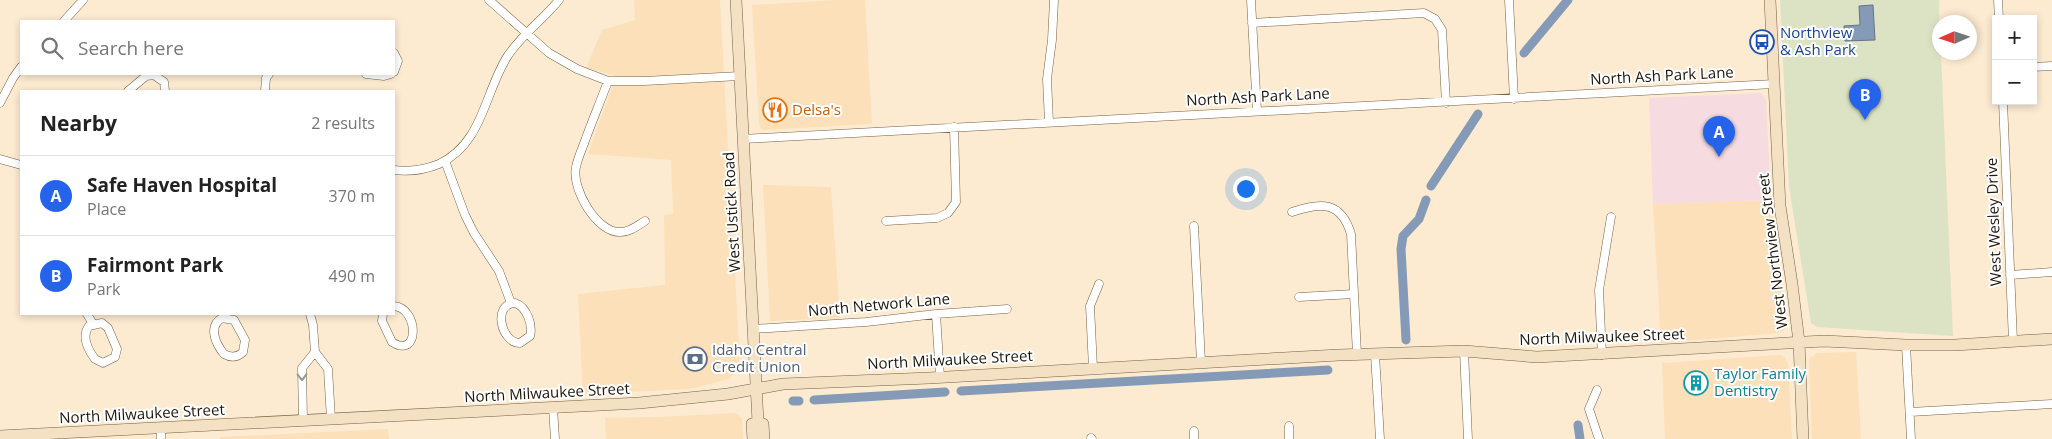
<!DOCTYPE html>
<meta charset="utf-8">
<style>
:root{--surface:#fff;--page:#f6f6f6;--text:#222;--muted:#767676;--line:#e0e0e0;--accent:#2563eb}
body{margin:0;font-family:"Open Sans",sans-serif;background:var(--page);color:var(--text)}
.controls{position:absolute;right:15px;top:15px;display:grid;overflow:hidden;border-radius:0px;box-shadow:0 2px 8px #0003}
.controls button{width:45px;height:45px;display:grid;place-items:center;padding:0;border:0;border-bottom:1px solid var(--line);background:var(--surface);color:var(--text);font:25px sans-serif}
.compass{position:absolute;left:1932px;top:15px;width:45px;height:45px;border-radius:50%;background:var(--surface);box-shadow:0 2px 8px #0003;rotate:267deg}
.you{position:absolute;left:1245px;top:188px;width:18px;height:18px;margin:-12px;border:4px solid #fff;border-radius:50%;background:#1a73e8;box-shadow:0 0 0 8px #1a73e833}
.badge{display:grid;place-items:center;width:32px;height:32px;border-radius:50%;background:var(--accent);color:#fff;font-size:16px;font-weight:700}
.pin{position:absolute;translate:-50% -41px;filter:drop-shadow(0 1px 2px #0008)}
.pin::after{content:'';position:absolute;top:26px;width:18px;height:15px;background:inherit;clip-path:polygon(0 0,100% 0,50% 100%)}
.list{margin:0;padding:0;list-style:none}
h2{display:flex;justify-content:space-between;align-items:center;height:65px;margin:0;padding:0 20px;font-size:21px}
h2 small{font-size:16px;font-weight:400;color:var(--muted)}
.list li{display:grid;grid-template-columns:32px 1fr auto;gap:15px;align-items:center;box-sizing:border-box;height:80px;padding:0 20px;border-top:1px solid var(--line)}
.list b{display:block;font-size:19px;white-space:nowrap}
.list p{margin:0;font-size:16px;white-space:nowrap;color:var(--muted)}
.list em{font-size:16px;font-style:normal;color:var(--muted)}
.icon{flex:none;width:28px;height:28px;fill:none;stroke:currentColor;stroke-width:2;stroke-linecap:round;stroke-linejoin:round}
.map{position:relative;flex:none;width:2052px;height:439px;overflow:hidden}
.search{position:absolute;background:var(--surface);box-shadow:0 2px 8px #0003;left:20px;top:20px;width:375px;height:55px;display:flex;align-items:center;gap:12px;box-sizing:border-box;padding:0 18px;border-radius:0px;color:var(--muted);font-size:19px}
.panel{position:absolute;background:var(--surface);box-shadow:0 2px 8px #0003;left:20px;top:90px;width:375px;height:225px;border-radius:0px}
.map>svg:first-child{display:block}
.built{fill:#fbe0b9}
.medical{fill:#f6dce1}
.green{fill:#dce3c5}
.water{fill:#859ab6;stroke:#667282}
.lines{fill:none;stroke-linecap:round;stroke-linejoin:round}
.canal{stroke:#859ab6;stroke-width:9}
.street-casing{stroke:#746144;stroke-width:9}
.secondary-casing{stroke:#746144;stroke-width:12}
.street{stroke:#fff;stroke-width:8}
.secondary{stroke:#f4e0c3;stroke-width:11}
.oneway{stroke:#999691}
.labels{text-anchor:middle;stroke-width:4;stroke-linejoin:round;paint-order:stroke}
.transit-label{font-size:15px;fill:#164399;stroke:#fff;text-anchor:start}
.street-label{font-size:15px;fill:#1d160a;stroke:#fff}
.food-label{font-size:15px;fill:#c56008;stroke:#fff;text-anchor:start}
.service-label{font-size:15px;fill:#4e5e75;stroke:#fff;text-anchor:start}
.culture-label{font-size:15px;fill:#0d838f;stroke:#fff;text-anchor:start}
</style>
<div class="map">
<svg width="2052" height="439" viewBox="0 0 2052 439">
<rect width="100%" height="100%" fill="#fcebd1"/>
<path class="built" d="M634,0H720L740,366L729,379L690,389L583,394L578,294L665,285L664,215L673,214L671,160L588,154L616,76L586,68L602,30L635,20Z
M835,0H865L872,124L764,130L761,129L759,123L752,5Z
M763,185L831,187L840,318L770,321Z
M1771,200L1775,242L1788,322L1786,329L1779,333L1661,343L1653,204Z
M1856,352L1861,439H1812L1809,359L1817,353Z
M1780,355L1785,357L1788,363L1792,439H1665L1662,363Z
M736,413L742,418L743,439H606L605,418L658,417Z
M388,429L389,439H220V437Z"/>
<path class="medical" d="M1761,93L1766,99L1771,200L1653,204L1649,98Z"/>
<path class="green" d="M1780,0H1939L1940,52L1941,53L1953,336L1817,327L1811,323L1789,187Z"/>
<path class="water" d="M1873,5L1875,40L1845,41L1844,26L1860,25L1859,6Z"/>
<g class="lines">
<path class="canal" d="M1524,53L1568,0
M1431,186L1478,114
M1406,340L1401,249L1403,236L1419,219L1426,200
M961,391L1328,370
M814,400L945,392
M793,401H799
M1578,425L1580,439"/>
<g class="street-casing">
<path id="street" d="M489,0L549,53L577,69L608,81H644L740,76
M1251,0L1257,111
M1509,0L1514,99
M1998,0L1999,19
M64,21L83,0
M1252,23L1424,13L1435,19L1442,30L1446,103
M394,53L398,61L394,72
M2033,67L2052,66
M366,74L384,76L391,74
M608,81C601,100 593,119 586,138C583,147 578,157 576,167C571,188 597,234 621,232C630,232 637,226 645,221
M128,91L146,76L154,75L164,82L165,91
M265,91L266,78L269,74
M2003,101L2013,341
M0,103L13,78L21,67
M1049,122L1047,79L1052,40L1054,0
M743,139L1774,84
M0,159L21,165
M445,161L465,215L474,233L499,271L511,303
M394,170C409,172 424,170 439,164C483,143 484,94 507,57C521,35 543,20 559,0
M1292,212C1321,202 1341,201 1351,234L1357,354
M886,221L937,218L948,213L956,202L954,127
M1194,226L1201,362
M2010,275L2052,272
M1299,297L1354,294
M515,303C527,307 533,325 530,336L520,343C501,343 492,304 515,303Z
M87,314L93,324
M310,314L313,325L315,352
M383,314L382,321L392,342C420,360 419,308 394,306
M936,314L940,377
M222,318L234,320L245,340L243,352C237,358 231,358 224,354C215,343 208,326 222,318Z
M102,323L108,328L117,349L115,357L103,363L95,359C88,350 81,336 89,326Z
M753,329L866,322L936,314L1007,309
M1906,345L1911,439
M1464,351L1468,439
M1375,354L1380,439
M1602,355L1599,290L1611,217
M1093,368L1090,306L1099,284
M1597,390L1589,409L1599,439
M553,408L555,439
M1910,412L2052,404
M303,420L302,368L315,352L328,369L331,419
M161,428V439
M1194,431V439
M1091,438L1092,439
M1289,439V426"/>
</g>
<g class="secondary-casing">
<path id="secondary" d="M736,0L758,422L763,424L764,439
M1770,0L1780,206L1792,284L1799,342L1803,439
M0,436L639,403L728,394L783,384L929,378L1339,355L1464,351L1537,357L1555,356L1824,341L1906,345H1955L2052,339
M753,439L752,424L758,422"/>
</g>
<use href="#street" class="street"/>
<use href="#secondary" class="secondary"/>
</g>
<defs><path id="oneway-chevron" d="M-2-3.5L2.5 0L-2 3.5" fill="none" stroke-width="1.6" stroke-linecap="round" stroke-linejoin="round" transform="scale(1.25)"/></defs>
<use class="oneway" href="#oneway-chevron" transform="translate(302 377) rotate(89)"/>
<defs>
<g id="bus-ring" transform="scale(1.25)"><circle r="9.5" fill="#fff" stroke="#1a4fb4" stroke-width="1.5"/><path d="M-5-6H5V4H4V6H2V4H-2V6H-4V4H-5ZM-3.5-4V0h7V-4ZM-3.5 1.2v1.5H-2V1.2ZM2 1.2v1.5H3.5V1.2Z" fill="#1a4fb4"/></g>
<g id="restaurant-ring" transform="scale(1.25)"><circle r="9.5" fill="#fff" stroke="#e8710a" stroke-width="1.5"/><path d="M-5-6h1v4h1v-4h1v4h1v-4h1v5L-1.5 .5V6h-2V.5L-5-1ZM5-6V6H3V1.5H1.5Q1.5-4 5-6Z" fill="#e8710a"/></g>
<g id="bank-ring" transform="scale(1.25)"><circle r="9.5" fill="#fff" stroke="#5c6f8a" stroke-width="1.5"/><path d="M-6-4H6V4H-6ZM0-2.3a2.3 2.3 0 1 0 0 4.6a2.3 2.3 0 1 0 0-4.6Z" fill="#5c6f8a"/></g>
<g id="building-ring" transform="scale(1.25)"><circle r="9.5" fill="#fff" stroke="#0f9aa8" stroke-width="1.5"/><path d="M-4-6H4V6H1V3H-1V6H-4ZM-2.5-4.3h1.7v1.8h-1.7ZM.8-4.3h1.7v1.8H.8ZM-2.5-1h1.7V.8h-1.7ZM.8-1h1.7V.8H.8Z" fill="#0f9aa8"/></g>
</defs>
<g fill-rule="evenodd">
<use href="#bus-ring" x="1762" y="42"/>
<use href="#restaurant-ring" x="775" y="110"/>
<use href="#bank-ring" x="695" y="359"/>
<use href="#building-ring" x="1696" y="383"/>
</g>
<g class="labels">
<g class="transit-label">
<text x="1780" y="38">Northview<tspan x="1780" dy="17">&amp; Ash Park</tspan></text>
</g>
<g class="street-label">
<text transform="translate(1662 76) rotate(-3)" y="5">North Ash Park Lane</text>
<text transform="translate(1258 97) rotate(-3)" y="5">North Ash Park Lane</text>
<text transform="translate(732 212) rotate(-93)" y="5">West Ustick Road</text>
<text transform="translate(1994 222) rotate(-92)" y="5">West Wesley Drive</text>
<text transform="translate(1773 251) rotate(-97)" y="5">West Northview Street</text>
<text transform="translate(879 305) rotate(-5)" y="5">North Network Lane</text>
<text transform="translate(1602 337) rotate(-2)" y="5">North Milwaukee Street</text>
<text transform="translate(950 360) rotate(-3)" y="5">North Milwaukee Street</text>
<text transform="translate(547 393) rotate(-3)" y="5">North Milwaukee Street</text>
<text transform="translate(142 414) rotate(-3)" y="5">North Milwaukee Street</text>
</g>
<g class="food-label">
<text x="792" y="115">Delsa's</text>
</g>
<g class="service-label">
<text x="712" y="355">Idaho Central<tspan x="712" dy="17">Credit Union</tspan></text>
</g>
<g class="culture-label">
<text x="1714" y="379">Taylor Family<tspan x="1714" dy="17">Dentistry</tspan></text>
</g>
</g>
</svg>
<div class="controls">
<button>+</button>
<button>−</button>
</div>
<svg class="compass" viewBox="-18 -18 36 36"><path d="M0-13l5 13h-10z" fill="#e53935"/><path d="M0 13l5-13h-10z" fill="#767676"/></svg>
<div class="you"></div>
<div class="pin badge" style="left:1719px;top:157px">A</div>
<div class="pin badge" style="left:1865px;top:120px">B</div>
<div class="search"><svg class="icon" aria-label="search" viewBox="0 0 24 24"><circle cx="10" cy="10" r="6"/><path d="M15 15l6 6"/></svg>Search here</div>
<section class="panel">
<h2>Nearby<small>2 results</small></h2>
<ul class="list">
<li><span class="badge">A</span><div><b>Safe Haven Hospital</b><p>Place</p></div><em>370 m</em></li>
<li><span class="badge">B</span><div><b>Fairmont Park</b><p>Park</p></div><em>490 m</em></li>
</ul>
</section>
</div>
